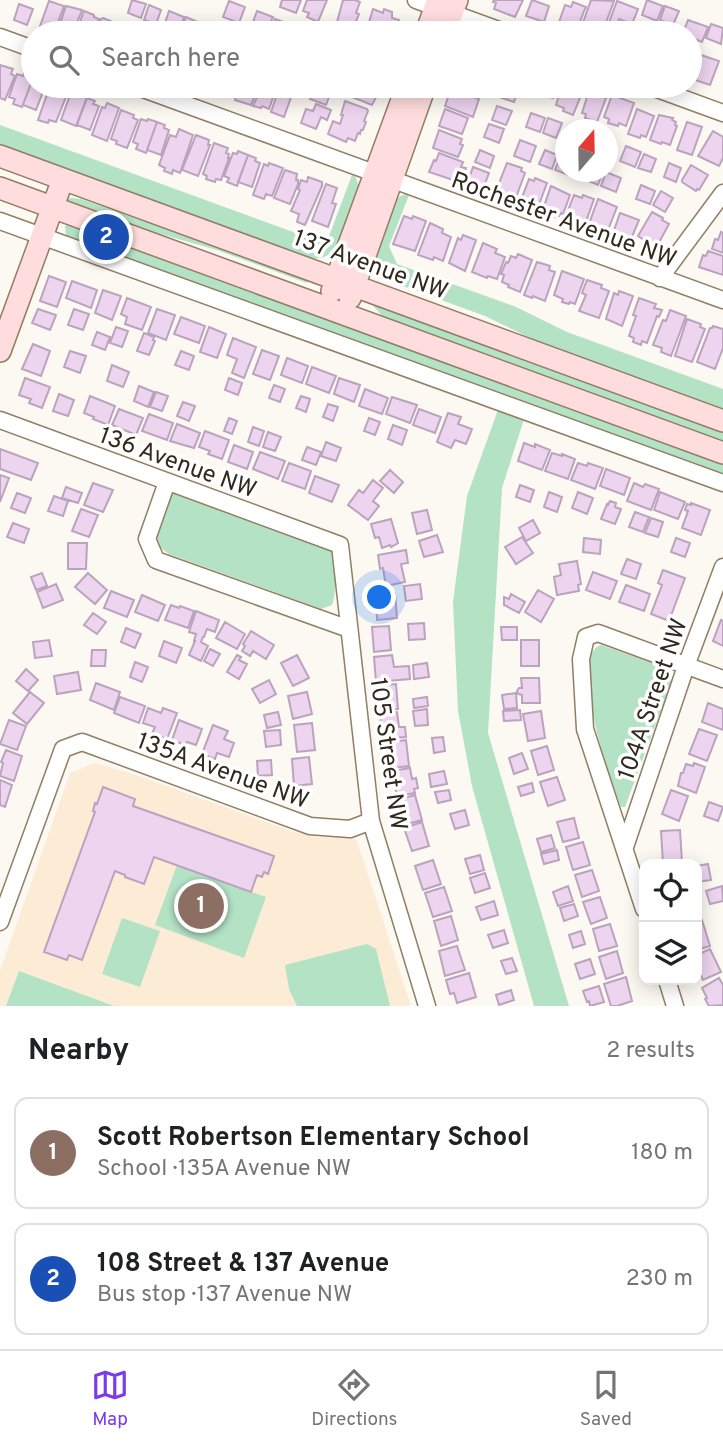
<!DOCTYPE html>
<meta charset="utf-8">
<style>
:root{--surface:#fff;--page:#f2f2f2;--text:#202124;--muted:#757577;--line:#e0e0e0;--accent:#7c3aed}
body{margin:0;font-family:Overpass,sans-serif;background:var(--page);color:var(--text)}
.controls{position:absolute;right:21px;bottom:21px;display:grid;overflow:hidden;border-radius:14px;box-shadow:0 4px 18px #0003}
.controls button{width:63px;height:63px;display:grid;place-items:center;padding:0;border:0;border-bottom:2px solid var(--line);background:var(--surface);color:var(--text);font:35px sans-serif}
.compass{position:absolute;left:555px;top:119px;width:63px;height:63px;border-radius:50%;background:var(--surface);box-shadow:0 4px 18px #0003;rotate:20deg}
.you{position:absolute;left:380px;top:598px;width:24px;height:24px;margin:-18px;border:5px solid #fff;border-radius:50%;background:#1a73e8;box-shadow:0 0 0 10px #1a73e833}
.badge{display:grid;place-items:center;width:46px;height:46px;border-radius:50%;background:var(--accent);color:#fff;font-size:23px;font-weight:700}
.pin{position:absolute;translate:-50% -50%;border:4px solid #fff;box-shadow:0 2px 7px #0006}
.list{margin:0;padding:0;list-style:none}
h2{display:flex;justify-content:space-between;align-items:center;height:91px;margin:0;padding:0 28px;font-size:30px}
h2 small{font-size:23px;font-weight:400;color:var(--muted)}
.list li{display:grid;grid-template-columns:46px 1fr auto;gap:21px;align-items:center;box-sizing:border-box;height:112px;margin:0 14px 14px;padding:0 14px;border:2px solid var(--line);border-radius:14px}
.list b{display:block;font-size:26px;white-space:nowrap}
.list p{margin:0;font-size:23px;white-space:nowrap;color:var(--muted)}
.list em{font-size:23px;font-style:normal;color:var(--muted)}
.icon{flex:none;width:38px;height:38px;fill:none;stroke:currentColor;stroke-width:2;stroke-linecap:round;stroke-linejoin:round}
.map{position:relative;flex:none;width:723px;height:1006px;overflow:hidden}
.search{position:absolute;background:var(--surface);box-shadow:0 4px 18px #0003;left:21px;right:21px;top:21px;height:77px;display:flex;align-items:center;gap:18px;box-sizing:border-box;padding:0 24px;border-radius:38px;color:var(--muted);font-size:26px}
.sheet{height:343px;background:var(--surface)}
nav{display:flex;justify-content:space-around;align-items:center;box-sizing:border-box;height:98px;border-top:2px solid var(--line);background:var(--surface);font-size:19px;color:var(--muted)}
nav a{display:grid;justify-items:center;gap:4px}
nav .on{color:var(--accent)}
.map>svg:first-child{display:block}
.built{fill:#fcecd6}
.green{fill:#b3e2c5}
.building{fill:#edd4ef;stroke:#bba3bd;stroke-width:2}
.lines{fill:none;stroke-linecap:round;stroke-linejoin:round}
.street-casing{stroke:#917e63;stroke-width:19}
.secondary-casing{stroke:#917e63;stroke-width:24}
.street{stroke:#fff;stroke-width:16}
.secondary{stroke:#ffddde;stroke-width:21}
.labels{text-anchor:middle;stroke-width:7;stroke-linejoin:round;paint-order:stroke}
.street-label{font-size:24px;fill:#31291e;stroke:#fff}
</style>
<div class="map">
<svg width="723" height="1006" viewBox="0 0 723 1006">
<rect width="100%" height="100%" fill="#fcf8f2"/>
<path class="built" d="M95,763L136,775L294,832L318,837L345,834L357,841L411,1006H0V971L70,773Z"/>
<path class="green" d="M0,125L326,244L352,175L355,176L360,188C355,201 350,213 346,225C337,248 332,262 304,258L0,146Z
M405,194L409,195L389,246L397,264L516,307L567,332L723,389V411L551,348L485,316L392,282C389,279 386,278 383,275C365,257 386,220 393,200Z
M72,198L81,199L146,222L309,276L307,283L217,250L125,224L67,202V199Z
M70,224L723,461V476L73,240L66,235L65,226Z
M370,302L723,427V442L395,322L383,317Z
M499,407L525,416L502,488L488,733L569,1006H534L472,786L458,711L453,602L467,496Z
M177,492L322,544C324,546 330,549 331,551C339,562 336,594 332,605L321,609L169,554L157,545L154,529L170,493Z
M601,645L663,667C670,671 672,674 671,683L625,807H621L619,802C605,761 590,722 590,678C590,665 586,651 601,645Z
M177,865L266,897L244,958L155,925Z
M122,918L160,931L140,987L102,974Z
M367,944L376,949L390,1006H297L289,989L285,965Z
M19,971L114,1006H6Z"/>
<path class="building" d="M132,0L146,4L141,18L128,13Z
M282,0H301L296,13L280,7Z
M307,0H327L318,22L307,17L309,13L303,11Z
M343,0H355L360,2L356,13L359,14L353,28L337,22Z
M494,0H523L515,17L494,9L496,3L493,2Z
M532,0L549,6L544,22L526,16Z
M591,0L614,1L602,33H587L580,31Z
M647,0L663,6L657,21L642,15Z
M49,1L64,6L54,33L39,29Z
M229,1L245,7L239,23L223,17Z
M617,1L638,9L632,24L619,19L618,22L622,24L621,25L630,28L629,33H605Z
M573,2L586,7L584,11L576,33H564L565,30L557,28L565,5L571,7Z
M19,4L33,9L27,25L14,20Z
M149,5L161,10L156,24L144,20Z
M66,6L82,10L73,33H57Z
M665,6L679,11L673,25L660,20Z
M373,9L383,13L384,9L392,12V18L399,20L395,33H396H373L376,24L369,22Z
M84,11L94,15V17L99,19L93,33H76Z
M169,11L184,17L179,32L164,26Z
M257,11L273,17L267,31L252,25Z
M186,17L200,23L197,33L180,32Z
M103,18L118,24L115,33H95L101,19Z
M275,19L289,24L285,33L270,32Z
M688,20L708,27L702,42L690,37V33H683Z
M335,22L351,28L349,33H331Z
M300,23L316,29L314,33H296Z
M711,24L723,28L721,44L706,38Z
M701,55L719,61L710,85L692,79Z
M0,65L13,69L11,74L15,76L5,100L0,98Z
M24,73L33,77V78L22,107L13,104L15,99L9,97L17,74L23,76Z
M33,78V86H45L36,110L23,105Z
M50,86H58L65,88L63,93L67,94L56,122L49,120L48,123L38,120Z
M222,86H237L233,96L220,91Z
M240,86H259L251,105L235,100Z
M262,86H277L269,109L262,106L261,108L253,106Z
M280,86L294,89L284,117L271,112Z
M315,86H333L326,105L310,99Z
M350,86H382L372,105L347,95Z
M504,86H514L519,88L514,102L499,97Z
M537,86H558L553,98L534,92Z
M562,86H579L584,88L573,115L563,111L564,108L556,105Z
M451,89L479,99L473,117L445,106Z
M590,92L606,98L597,122L585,118L586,114L582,113L588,94Z
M77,94L87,97L76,126L61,120L70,95L76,97Z
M612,95L634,103L626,126L619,123L618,126L608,123L609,119L604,117Z
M87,98L95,101L93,104L99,106L90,130L77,125Z
M345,101L367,109L368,111L364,121L366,122L363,130H361L360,134L358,133L355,141L348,138L346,142L328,134L333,121L340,124L343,115H341Z
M107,103L119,108L107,141L92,135L102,107L105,108Z
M316,104L331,110L327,120L321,117L316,129L301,123L306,109L313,111Z
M497,106L512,111L506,125L492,120Z
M445,109L468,118L462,134L439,126Z
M637,109L654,116L646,137L641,135L640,138L628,134Z
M121,110L134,115L133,118L138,120L127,148L116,144L117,141L111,139Z
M531,113L545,118L540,132L526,127Z
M659,115L673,118L672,120L676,122L675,125L677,126L670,145L662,142L661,144L650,140Z
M548,118L562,123L556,138L543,133Z
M141,119L147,121L148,119L157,122L146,153L136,149L138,144L133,142Z
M157,122L165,125L164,128L169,130L161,155L147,150Z
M687,122L702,127L692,155L677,150Z
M489,124L504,129L499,143L484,137Z
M179,129L193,135L180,173L173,170L172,174L164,171L165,168L159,165L170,135L176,137Z
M439,130L462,139L460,144L463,145L458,157L433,148Z
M713,131L723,137V158L719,166L698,156Z
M196,135L209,140L208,145H210L198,176L182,170Z
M520,140L536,146L530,162L514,156Z
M214,143L228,148L226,153L229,154L228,158H229L221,180L216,179L215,182L206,179L207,176L203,174Z
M626,146L641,152L635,167L620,161Z
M480,150L494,156L490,168L475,162Z
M545,150L557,155L552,169L539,164Z
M238,151L248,155L237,186L227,182L229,178L224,176L233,153L237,154Z
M439,153L463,162L461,167L466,168L462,179L457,177L456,181L429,172L434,160L436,161Z
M644,154L656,159L651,172L638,168Z
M248,155L256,158L255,161L260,163L252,187L238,182Z
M561,155L566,157V172H571L569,175L555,170Z
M269,163L283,168L272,196L266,194L264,199L253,195L264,164L268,166Z
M507,163L522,168L521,171L525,173L515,200L509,198L508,200L497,196L499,192L496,191Z
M669,163L681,168L676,182L664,177Z
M691,165L708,175L699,190L697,189L696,191L682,182V180Z
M473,167L489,173L484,186L468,181Z
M285,170L297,174L296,180H298V184L290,204L274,198Z
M589,172H603L598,185L586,180Z
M606,172L621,178L616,192L601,186Z
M308,177L322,182V186L305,225L297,222L299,214L291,211L300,190L298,189L301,180L307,182Z
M535,178L547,183L538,207L521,200L529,179L534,181Z
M326,184L337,188L332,203L336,204L328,227L312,221Z
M641,185L655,191L650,204L636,199Z
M551,186L570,195L563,214L561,213L559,216L556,215L555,217L542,212Z
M661,191L673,198L665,212L653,205Z
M574,195L582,198L583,195L594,199L584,227L564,221Z
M598,199L617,207L606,235L593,230L594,226L589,224Z
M652,212L663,218L662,220L669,224L656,248L638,236Z
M620,213L639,220L629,244L612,236Z
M404,216L412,219L413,216L426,221L415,251L393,244Z
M430,223L443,229L442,233L451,237L443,261L434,257L433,260L418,255Z
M721,232L723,233V253L712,249L715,239L718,240Z
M463,235L476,240L465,271L449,263L458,238L461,240Z
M483,243L497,249L495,253L505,257L497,279L488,276L487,278L472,272Z
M708,251L723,256V275L699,267L703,255L706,256Z
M518,254L532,260L520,292L508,287L509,285L502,282L504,275L501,274L506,262L508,263L511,256L516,258Z
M537,262L550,266L549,270L555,272L545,301L533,296L532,298L524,295Z
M562,271L584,279L575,304L570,302L569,304L562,302L563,299L554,295Z
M49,276L66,282L57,307L40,301Z
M587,280L602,285L601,288L609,291L599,318L579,311L586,295L582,293Z
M72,281L97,290L91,308L66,298Z
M103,290L121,296L112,320L95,313Z
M619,291L633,296L622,326L606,319L614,293L618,295Z
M127,298L151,307L142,330L125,324L127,317L121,314Z
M639,298L656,304L654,308L662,310L659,317L657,316L647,343L642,341L641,345L633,342L634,338L629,336L636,316L633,315Z
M38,309L56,315L50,330L32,323Z
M74,309L89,314L83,330L68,325Z
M157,309L175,315L166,340L148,333Z
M670,310L686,316L671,356L661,352L662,348L653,345L663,320L666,321Z
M181,317L205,326L199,343L174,334Z
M687,319L701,324L700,327L705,329L692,362L675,356Z
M713,326L723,329V348L715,369L697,362L710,328H712Z
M116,327L128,331L122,347L110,343Z
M209,327L226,334L217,358L200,352Z
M97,332L110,337L105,350L92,345Z
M144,333L154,337L153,340L155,341L149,355L137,351Z
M233,338L256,347L244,378L232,373L237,359L227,355Z
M33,344L50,351L41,376L22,369Z
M262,350L279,356L270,380L253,374Z
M70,351L86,356L80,373L64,367Z
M181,351L194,356L189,370L175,365Z
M287,358L308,366L302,383L281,375Z
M112,365L129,372L123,387L107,381Z
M312,367L336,376L329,393L306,384Z
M25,378L50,387L42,408L29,403L31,399L19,395Z
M229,378L242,383L238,395L225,390Z
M339,378L360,385L354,402L334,394Z
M274,385L285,389L280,402L269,398Z
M139,386L154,392L148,407L134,401Z
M365,389L388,398L382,414L359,406Z
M156,392L168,396L162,411L150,407Z
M59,394L74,400L68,416L53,411Z
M90,396L115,406L108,425L93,419L94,417L84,413Z
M301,396L310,399L306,412L296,408Z
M392,397L417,405L410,423L386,414Z
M183,402L195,406L189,421L177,416Z
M328,404L338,407L333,421L323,417Z
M119,409L143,418L136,435L112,425Z
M419,409L441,417L435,433L413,425Z
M448,413L461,417L458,424L472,429L466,444L455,440L451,448L437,442Z
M149,414L173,423L167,440L142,431Z
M229,418L237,421L232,434L224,431Z
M369,418L380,422L375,435L364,431Z
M177,424L200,433L194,448L170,441Z
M393,425L407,430L402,445L388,439Z
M253,427L264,431L259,446L248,442Z
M205,431L229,440L222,459L208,454L210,451L199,447Z
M268,432L281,437L275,451L263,447Z
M326,442L341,448L336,461L321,456Z
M524,443L535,447V444L550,450L542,470L518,461Z
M234,445L253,452L247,469L228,462Z
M307,447L321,452L316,465L302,460Z
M0,449L38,463L31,480L0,469Z
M260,452L285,461L278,479L253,469Z
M552,453L562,456V454L575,459L568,479L545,471Z
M289,463L311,471L305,489L282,481Z
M578,463L587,466L588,463L603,468L595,489L571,480Z
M606,469L630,478L624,495L600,486Z
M390,470L403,482L394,493L380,481Z
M0,475L9,478L0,502Z
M315,476L339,485L332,502L309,493Z
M373,480L383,488L373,501L379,506L368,520L348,505L359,490L363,493Z
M93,483L113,490L103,512L84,505Z
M634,483L643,487L645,484L659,489L651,510L627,501Z
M520,485L534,490L530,502L516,497Z
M66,487L82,493L78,503L62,498Z
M549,492L562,497L557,512L544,507Z
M578,492L593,498L587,514L572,508Z
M660,492L685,502L678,519L654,510Z
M17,493L31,498L25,513L11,508Z
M54,496L68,501L63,516L48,511Z
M610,501L616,503L615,507L621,509L615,524L601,519L607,504L608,505Z
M691,503L710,510L701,535L682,528L688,511L685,510L687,504L691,505Z
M81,509L98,515L89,537L72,531Z
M427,510L432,530L417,534L412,513Z
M635,512L649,517L643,532L629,527Z
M651,518L663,522L658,537L645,533Z
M391,519L398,543L391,547L390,545L382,548L379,537L375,538L371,524Z
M533,520L540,533L526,541L519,528Z
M13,523L29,529L24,543L7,537Z
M437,535L443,552L424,557L419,541Z
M522,537L533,553L516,564L505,547Z
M584,538L601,540L600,554L583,552Z
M676,538L690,543L685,557L671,552Z
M68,543H87L86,569H68Z
M406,550L408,563L401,564L405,582L386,586L383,568L380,569L378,555Z
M627,559L641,564L636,579L621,574Z
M577,561L581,584L578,585L579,591L557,595L554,577L561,575L559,564Z
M663,570L685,578L669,621L651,614L662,585L658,583Z
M593,572L617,581L610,599L586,590Z
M42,573L47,586L36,590L31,577Z
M88,573L107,590L95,604L75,587Z
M56,584L63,600L43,608L37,592Z
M420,584L422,599L406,601L404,586Z
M626,585L650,594L644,611L619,602Z
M538,590L554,599L541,622L525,612Z
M111,591L134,600L127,617L104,608Z
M395,593L397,618L377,620L376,594Z
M511,594L525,602L519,613L504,605V597L509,599Z
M142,595L165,605L158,621L135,612Z
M171,605L179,608L180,606L194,611L188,628L165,620Z
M196,611L219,620L215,632L207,629L204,637H203L201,642L208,646L201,661L189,655L195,641H194L196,634L189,632Z
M93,613L106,622L97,634L84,625Z
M721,620L723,621V646L713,641Z
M225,622L245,634L237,649L216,638Z
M424,623L425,639L409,640L408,624Z
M389,626L391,650L374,652L372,627Z
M501,627H517V640H502Z
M126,628L141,634L135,648L121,642Z
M251,631L274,645L266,659L253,651L250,656L242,651L245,646L243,644Z
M49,640L52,656L35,658L33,642Z
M521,640H539V666H521Z
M164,641L182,648L176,663L159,656Z
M210,649L220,654L213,666L204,661Z
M92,650H106L105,666H91Z
M237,655L241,657L239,660L247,664L239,679L227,672Z
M297,655L309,678L293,686L281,663Z
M392,655L394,667L409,666L410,679L376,682L374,657Z
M135,662L148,667L142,682L130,677Z
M427,663L429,677L414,679L413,665Z
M26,669L38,680L28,691L16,681Z
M78,672L81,690L57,694L54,676Z
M521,678H539L540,703H522V695L518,694L517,691L519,688H522Z
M269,680L276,694L260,703L252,689Z
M96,683L120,692L114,710L90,700Z
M396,684L398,709L379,710L377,686Z
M30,692L44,703L27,724L13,713Z
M307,692L312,714L293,719L288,696Z
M516,693L517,708L504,709L502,695Z
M120,697L145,706L139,723L114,713Z
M427,697L428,706L414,708L413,699Z
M708,703L723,709V730L702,722Z
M148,708L161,713L163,708L177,713L167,739L152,734L155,727L143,723Z
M427,709L428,725L415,726L413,711Z
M520,710L521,720L504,721L503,711Z
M541,711L545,738L528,741L523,714Z
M278,712L281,725L267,728L264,715Z
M397,712L399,727H405L406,737L382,739L380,714Z
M9,720L26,726L17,750L0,744Z
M179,720L202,729L196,745L187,742L185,745L172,740Z
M312,723L315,750L297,752L294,725Z
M213,725L228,731L224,739L234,743L229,757L217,753L215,759L202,754Z
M699,729L717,735L707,761L689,754Z
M280,730L281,745L266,747L264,731Z
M443,737L445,751L434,753L432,738Z
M406,740L409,766L392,768L388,743Z
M547,746L554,770L538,775L531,751Z
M6,750L22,756L14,781L0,776L3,763L1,762Z
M522,753L528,769L514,774L509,758Z
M309,757L312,784L294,786L292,759Z
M271,760L272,775L258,776L257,761Z
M694,763L705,767L696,793L678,786L681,773H683L686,764L693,766Z
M410,768L412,779L416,778L418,788L414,789L415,793L397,796L392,771Z
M444,771L447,784L431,787L429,774Z
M557,777L565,800L548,806L540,782Z
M0,780L12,785L5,807L0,805Z
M532,783L534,792L521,796L518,787Z
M103,787L135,799L133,806L274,856L268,874L264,872L262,877L257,875L251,892L154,857L144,884L125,877V875L115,871L82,960L69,955L67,960L44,952L95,812L93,811L95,803L97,804Z
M449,790L451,800L438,803L435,792Z
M671,790L688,796L679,821L662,814Z
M415,795L422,820L404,825L397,800Z
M709,802L723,807L718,821L704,816Z
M465,810L469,825L455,829L450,814Z
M574,818L579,838L563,842L557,822Z
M422,822L429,846L412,851L404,828Z
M680,830L682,862L663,863L661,831Z
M551,835L555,848L541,852L537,839Z
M583,842L590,865L573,870L566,847Z
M557,850L559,860L544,864L541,854Z
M480,855L484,870L470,874L465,859Z
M433,860L441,884L423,890L415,866Z
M708,864L711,880L697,882V866Z
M592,870L599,891L582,897L575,875Z
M485,873L490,888L475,893L470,878Z
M568,886L573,901L558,906L553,892Z
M722,886L723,901L710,904L706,891Z
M444,887L452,911L433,917L425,893Z
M600,897L607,918L591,924L583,902Z
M494,901L498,915L481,920L476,907Z
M574,904L578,916L564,921L560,908Z
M451,916L458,940L441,946L434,921Z
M702,920L710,946L697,950V922Z
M610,924L617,946L599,951L593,929Z
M504,930L508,943L493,948L488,935Z
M581,931L585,944L573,948L569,935Z
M457,946L465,970L445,976L439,951Z
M710,949L721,972L703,980L699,970L697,971V955Z
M617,951L623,973L606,979L599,957Z
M512,958L517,971L506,974L501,961Z
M590,959L595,974L580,979L575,964Z
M469,973L476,997L457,1003L454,993L450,994L446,980Z
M626,977L632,1001L617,1006H611L604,984Z
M719,978L723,985V1005L709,1006L705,999L707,998L702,988Z
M599,986L604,1002L590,1006L589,1001L587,1002L583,991Z
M511,990L514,1000L499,1005L496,995Z"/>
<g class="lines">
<g class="street-casing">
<path id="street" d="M416,0L507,33
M0,37L33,49
M135,86L723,300
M649,86L723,113
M0,221L723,483
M660,278L723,193
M0,420L340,545L371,821L427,1006
M167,482L147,539L156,560L349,629
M625,847L686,666L723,567
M644,909L585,729L581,659L586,637L598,633L723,679
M0,922L63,749L82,742L310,826L350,829L371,821
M667,980L675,1006"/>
</g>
<g class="secondary-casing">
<path id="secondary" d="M426,33L438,0
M444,33L457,0
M0,156L723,421
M0,188L723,453
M332,291L407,86
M350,298L425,86
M0,351L63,179"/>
</g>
<use href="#street" class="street"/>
<use href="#secondary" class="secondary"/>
</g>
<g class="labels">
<g class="street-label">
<text transform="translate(564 219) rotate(20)" y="8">Rochester Avenue NW</text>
<text transform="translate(371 264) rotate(20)" y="8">137 Avenue NW</text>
<text transform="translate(178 462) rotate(20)" y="8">136 Avenue NW</text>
<text transform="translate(652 699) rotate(-71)" y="8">104A Street NW</text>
<text transform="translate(389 754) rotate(82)" y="8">105 Street NW</text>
<text transform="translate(223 770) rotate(20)" y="8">135A Avenue NW</text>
</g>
</g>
</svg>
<div class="controls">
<button><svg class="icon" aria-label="locate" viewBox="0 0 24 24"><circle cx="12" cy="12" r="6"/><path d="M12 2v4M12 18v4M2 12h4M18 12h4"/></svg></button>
<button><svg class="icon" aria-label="layers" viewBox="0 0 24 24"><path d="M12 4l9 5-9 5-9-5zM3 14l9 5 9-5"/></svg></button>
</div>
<svg class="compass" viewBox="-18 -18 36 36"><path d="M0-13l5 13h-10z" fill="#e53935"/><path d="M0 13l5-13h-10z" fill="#757577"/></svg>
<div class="you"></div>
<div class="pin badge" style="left:201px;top:906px;background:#8d6e63">1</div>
<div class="pin badge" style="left:106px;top:237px;background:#1a4fb4">2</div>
<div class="search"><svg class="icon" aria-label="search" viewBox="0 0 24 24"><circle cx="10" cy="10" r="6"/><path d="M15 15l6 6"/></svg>Search here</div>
</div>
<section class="sheet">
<h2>Nearby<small>2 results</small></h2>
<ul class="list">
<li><span class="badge" style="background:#8d6e63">1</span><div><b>Scott Robertson Elementary School</b><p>School · 135A Avenue NW</p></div><em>180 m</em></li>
<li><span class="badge" style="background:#1a4fb4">2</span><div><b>108 Street &amp; 137 Avenue</b><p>Bus stop · 137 Avenue NW</p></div><em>230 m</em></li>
</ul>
</section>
<nav>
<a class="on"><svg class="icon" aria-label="map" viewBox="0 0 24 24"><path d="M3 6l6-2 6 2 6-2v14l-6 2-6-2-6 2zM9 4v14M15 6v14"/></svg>Map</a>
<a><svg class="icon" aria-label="directions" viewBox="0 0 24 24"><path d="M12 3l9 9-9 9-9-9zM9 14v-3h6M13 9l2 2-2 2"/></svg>Directions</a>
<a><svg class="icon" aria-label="saved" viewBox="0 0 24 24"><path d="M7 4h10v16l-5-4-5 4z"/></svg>Saved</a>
</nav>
